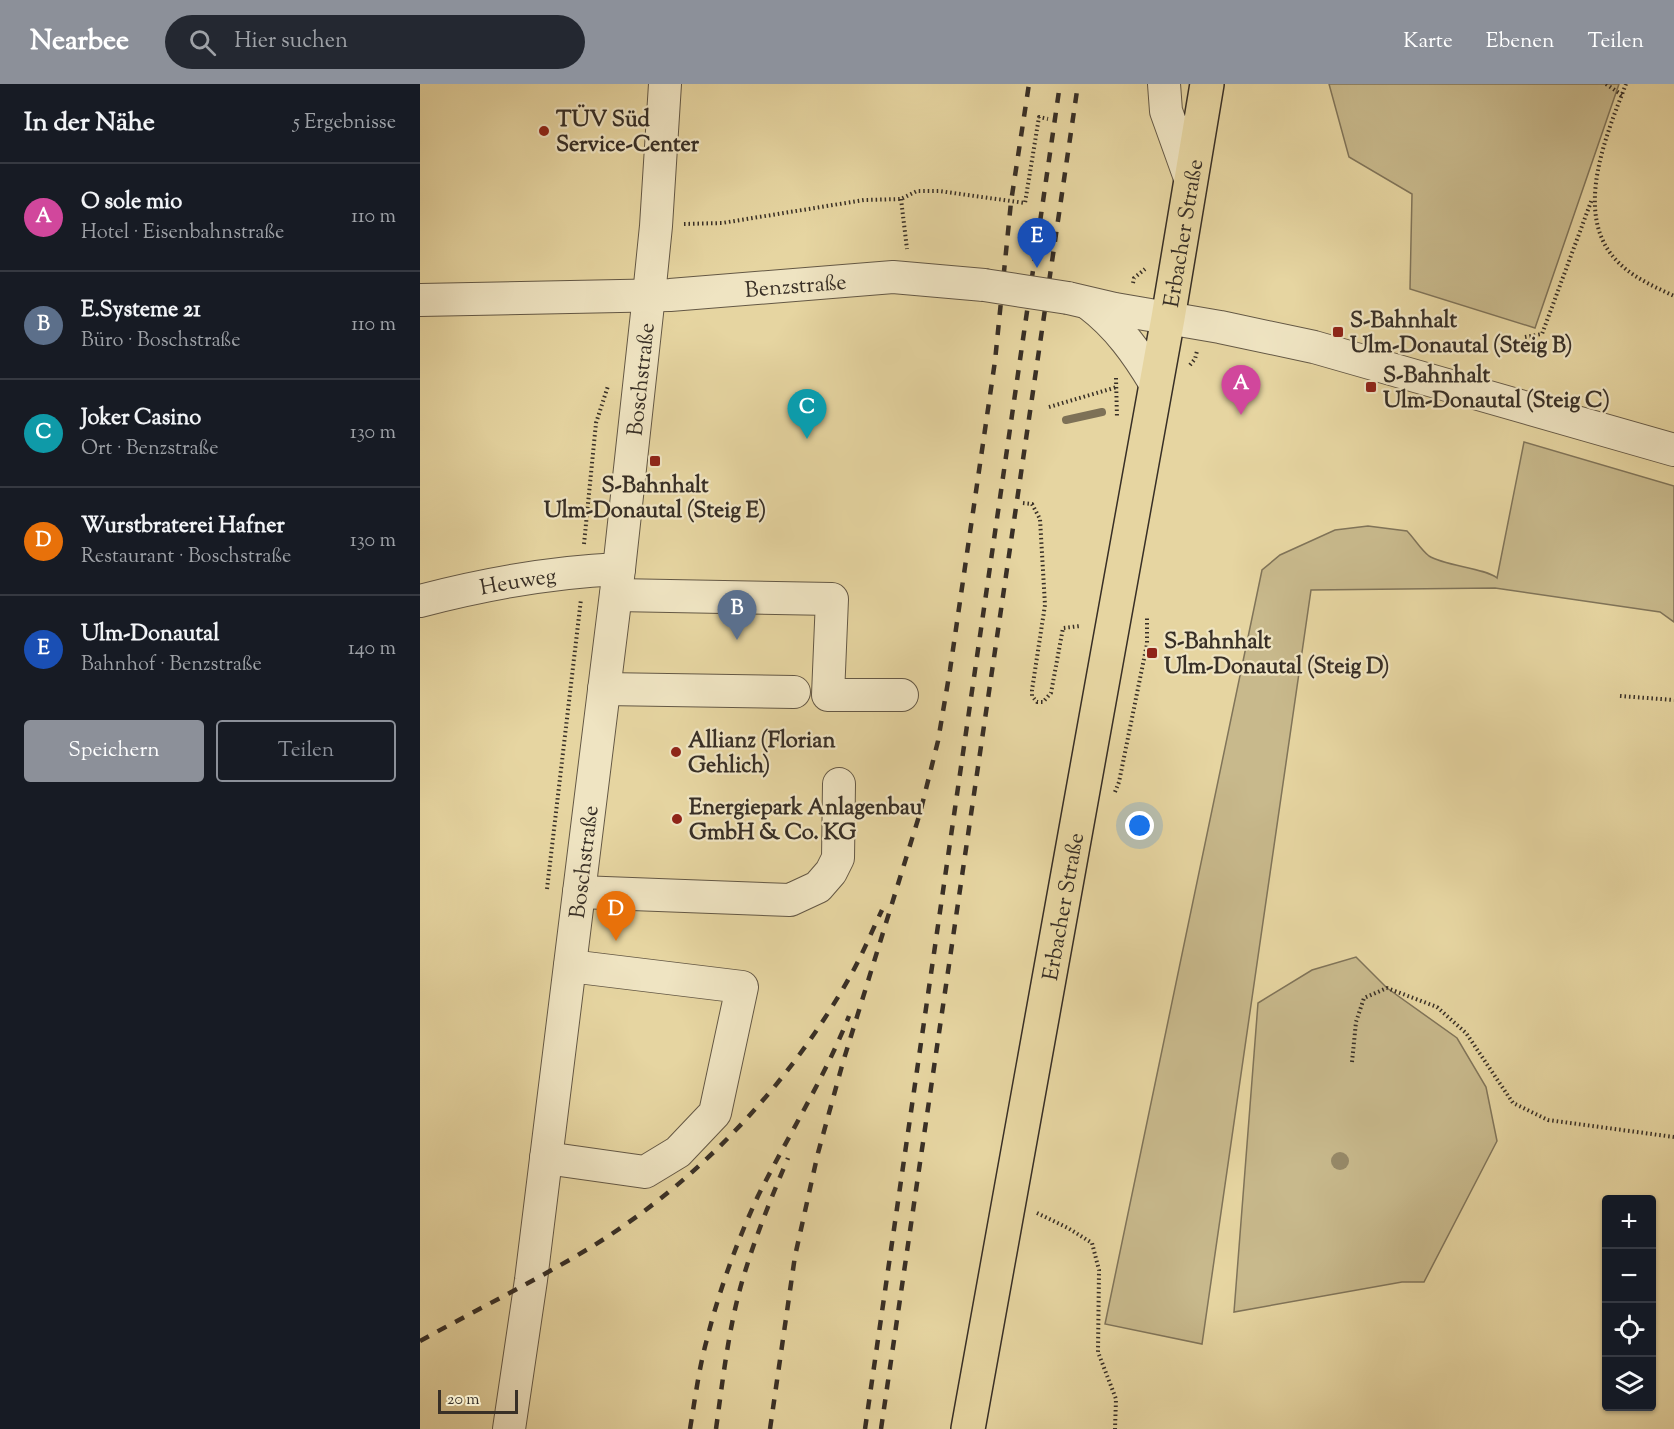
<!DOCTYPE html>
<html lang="de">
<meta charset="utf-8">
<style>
:root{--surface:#171b24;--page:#242831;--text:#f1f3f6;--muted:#9ea1a6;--line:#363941;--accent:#8c9099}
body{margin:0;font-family:"Sorts Mill Goudy",serif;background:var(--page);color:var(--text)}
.controls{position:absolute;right:18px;bottom:18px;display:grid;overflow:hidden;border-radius:6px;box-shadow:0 2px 4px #0004}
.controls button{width:54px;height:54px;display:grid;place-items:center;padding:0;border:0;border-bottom:2px solid var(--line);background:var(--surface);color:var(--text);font:30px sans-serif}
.scale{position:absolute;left:18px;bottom:15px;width:80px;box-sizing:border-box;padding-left:6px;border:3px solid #382f26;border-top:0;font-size:16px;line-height:21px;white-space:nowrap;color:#382f26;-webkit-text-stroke:4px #efe4c2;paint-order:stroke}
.you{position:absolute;left:720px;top:742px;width:21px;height:21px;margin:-15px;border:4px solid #fff;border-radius:50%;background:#1a73e8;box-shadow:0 0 0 9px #1a73e833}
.badge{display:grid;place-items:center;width:39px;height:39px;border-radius:50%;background:var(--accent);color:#fff;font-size:20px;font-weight:700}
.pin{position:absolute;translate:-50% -50px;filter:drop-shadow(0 2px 3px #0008)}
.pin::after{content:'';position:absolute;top:32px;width:21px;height:18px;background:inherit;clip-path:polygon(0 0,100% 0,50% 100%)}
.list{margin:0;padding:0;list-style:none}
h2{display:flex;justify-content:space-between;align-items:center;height:78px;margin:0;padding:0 24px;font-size:26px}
h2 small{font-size:20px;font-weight:400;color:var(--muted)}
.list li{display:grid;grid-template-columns:39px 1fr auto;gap:18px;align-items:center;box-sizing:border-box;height:108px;padding:0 24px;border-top:2px solid var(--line)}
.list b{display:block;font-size:22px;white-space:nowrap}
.list p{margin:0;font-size:20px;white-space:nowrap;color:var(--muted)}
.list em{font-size:20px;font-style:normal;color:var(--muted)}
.actions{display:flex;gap:12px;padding:18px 24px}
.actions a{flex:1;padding:14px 0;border:2px solid var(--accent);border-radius:6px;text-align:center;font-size:21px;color:var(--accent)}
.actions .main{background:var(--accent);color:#fff}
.icon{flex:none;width:33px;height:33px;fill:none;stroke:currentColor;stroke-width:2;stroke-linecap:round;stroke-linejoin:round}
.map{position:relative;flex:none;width:1254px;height:1345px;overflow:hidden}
header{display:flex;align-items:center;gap:36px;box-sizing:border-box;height:84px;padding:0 30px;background:var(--accent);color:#fff}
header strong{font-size:28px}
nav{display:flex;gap:33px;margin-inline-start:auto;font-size:21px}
.search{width:420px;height:54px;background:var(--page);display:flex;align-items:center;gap:15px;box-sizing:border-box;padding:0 21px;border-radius:33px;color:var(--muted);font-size:22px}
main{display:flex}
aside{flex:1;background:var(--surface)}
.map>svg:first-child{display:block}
.green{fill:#c8b98c;stroke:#807459;stroke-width:1.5}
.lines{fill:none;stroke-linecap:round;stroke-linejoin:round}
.stream{stroke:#7d7157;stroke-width:8}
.minor-casing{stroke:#645845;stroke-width:34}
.major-casing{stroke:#382f26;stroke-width:36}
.path{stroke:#382f26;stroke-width:4;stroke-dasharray:1.5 3;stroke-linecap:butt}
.minor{stroke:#efe4c2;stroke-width:32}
.major{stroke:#e6d5a1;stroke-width:33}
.rail{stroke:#382f26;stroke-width:4.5;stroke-dasharray:10 10;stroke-linecap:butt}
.minor-bridge-casing{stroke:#645845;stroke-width:34;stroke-linecap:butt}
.minor-bridge{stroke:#efe4c2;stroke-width:32}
.tree{fill:#968968}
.poi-dot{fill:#8f2418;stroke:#efe4c2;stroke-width:2}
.labels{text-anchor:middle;stroke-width:4.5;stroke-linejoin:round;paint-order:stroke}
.poi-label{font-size:22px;font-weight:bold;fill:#382f26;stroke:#efe4c2;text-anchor:start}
.street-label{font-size:22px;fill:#382f26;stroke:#efe4c2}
</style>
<header>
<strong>Nearbee</strong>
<div class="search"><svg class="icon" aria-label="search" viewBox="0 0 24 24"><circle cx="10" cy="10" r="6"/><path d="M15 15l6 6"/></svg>Hier suchen</div>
<nav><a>Karte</a><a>Ebenen</a><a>Teilen</a></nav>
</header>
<main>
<aside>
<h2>In der Nähe<small>5 Ergebnisse</small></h2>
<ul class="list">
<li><span class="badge" style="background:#d1479c">A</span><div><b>O sole mio</b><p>Hotel · Eisenbahnstraße</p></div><em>110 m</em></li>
<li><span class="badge" style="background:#5c6f8a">B</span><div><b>E.Systeme 21</b><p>Büro · Boschstraße</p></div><em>110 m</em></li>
<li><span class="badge" style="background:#0f9aa8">C</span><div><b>Joker Casino</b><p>Ort · Benzstraße</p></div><em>130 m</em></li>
<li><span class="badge" style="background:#e8710a">D</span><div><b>Wurstbraterei Hafner</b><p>Restaurant · Boschstraße</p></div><em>130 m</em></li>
<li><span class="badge" style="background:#1a4fb4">E</span><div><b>Ulm-Donautal</b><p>Bahnhof · Benzstraße</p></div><em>140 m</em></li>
</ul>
<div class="actions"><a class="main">Speichern</a><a>Teilen</a></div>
</aside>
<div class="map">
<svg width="1254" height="1345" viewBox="0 0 1254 1345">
<rect width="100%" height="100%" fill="#e6d5a1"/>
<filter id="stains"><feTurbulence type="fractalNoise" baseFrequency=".00333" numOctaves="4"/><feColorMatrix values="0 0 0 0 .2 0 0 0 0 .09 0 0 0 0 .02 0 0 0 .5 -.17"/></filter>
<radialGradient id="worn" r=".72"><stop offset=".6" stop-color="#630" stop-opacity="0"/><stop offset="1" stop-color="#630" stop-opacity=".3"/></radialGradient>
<path class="green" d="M909,0H1199L1115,244L990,205L992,110L929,73Z
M1104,358L1254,402V538L1240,528L1075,504L891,506L782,1260L685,1240L842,486L860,471L915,446L948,442L987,447C994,454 1001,466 1009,472C1025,482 1065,484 1077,494Z
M936,873L967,904L1037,954L1066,1003L1077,1057L1004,1198H982L814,1228L838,919L892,886Z"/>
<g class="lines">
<path class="stream" d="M646,336L682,328"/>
<g class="minor-casing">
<g id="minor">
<path d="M744,0L746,27L770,94"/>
<path d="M648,214L695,225L800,243L894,263L1254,366"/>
<path id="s1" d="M0,216L250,211L473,193L564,201"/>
<path d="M669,220C698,242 717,269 735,299"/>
<path d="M196,511L412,515L408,611H482"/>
<path id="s2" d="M0,517C65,500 131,488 199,485"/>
<path d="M184,605L374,608"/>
<path d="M159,808L370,816L398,803L411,788L418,774L419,700"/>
<path d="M126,1074L225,1088L258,1068L295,1029L322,903L150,882"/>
<path id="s3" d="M89,1345L111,1196L199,485L229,211L236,142L245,0"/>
</g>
</g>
<g class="major-casing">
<g id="major">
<path id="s4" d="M548,1345L748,234L787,0"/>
</g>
</g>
<path class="path" d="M1186,0L1202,11
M1206,0C1186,52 1151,133 1199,179C1214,194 1235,203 1254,212
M481,115L487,165
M264,140L302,139L444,116L481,115L497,107H519L605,119L619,33L628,35
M713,199L714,194L725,185
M1105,253L1122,250L1172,115
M770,281L775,275L777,267
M696,294L697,334
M629,323L697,303
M603,419L612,420L620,435L625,521L612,606V612L617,618H623L631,609L643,544L660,542
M164,460L176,339L188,302
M1200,612L1254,616
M695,708L699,698L727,560V533
M127,805L161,515
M932,978L936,938L944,914L967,904L1017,923L1046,949L1093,1019L1128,1036L1254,1053
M617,1129L648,1144L672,1159L679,1186L678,1268L696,1315L695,1345"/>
<use href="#minor" class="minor"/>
<use href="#major" class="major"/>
<path class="rail" d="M0,1257C56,1226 113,1198 168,1165C275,1100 366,1005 428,896C441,874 451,849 462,826
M270,1345C275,1315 279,1284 287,1255C299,1207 317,1157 338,1112C368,1052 404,995 429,932
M296,1345C303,1294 309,1240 324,1191C336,1151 352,1112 368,1074
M350,1345L375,1172L398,1069L423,978L500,729L518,657L530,586L575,277L591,118L609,0
M445,1345L640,0
M461,1345L658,0"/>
<g class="minor-bridge-casing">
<path id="minor-bridge" d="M564,201L648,214"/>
</g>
<use href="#minor-bridge" class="minor-bridge"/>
</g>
<circle class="tree" cx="920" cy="1077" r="9"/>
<g class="poi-dot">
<circle cx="124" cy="47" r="6"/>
<rect x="912" y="242" width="12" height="12" rx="3"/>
<rect x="945" y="297" width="12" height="12" rx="3"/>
<rect x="229" y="371" width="12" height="12" rx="3"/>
<rect x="726" y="563" width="12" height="12" rx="3"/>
<circle cx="256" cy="668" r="6"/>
<circle cx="257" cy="735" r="6"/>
</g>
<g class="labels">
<g class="poi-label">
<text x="136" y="42">TÜV Süd<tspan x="136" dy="25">Service-Center</tspan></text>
<text x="930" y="243">S-Bahnhalt<tspan x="930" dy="25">Ulm-Donautal (Steig B)</tspan></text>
<text x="963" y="298">S-Bahnhalt<tspan x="963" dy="25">Ulm-Donautal (Steig C)</tspan></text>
<text x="235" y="408" text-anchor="middle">S-Bahnhalt<tspan x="235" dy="25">Ulm-Donautal (Steig E)</tspan></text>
<text x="744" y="564">S-Bahnhalt<tspan x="744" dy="25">Ulm-Donautal (Steig D)</tspan></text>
<text x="268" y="663">Allianz (Florian<tspan x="268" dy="25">Gehlich)</tspan></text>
<text x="269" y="730">Energiepark Anlagenbau<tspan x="269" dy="25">GmbH &amp; Co. KG</tspan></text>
</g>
<g class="street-label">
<text dy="8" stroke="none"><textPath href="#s4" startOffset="1215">Erbacher Straße</textPath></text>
<text dy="8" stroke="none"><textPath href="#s1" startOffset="376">Benzstraße</textPath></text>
<text dy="8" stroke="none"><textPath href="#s3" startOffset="1058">Boschstraße</textPath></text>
<text dy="8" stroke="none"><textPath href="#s2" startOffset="100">Heuweg</textPath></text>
<text dy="8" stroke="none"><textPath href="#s3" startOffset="572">Boschstraße</textPath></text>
<text dy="8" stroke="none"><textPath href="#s4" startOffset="531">Erbacher Straße</textPath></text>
</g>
</g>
<rect width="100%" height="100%" filter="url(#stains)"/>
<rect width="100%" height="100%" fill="url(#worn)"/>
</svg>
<div class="controls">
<button>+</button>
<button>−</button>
<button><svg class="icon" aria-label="locate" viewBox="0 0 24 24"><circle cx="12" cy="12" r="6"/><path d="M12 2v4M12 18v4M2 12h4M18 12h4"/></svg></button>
<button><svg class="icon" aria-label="layers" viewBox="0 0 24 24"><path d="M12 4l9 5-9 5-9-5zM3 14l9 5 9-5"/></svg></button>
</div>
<div class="scale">20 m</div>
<div class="you"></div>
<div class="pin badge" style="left:821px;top:331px;background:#d1479c">A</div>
<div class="pin badge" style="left:317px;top:556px;background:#5c6f8a">B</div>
<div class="pin badge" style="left:387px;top:355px;background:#0f9aa8">C</div>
<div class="pin badge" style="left:196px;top:857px;background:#e8710a">D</div>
<div class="pin badge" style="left:617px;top:184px;background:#1a4fb4">E</div>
</div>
</main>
